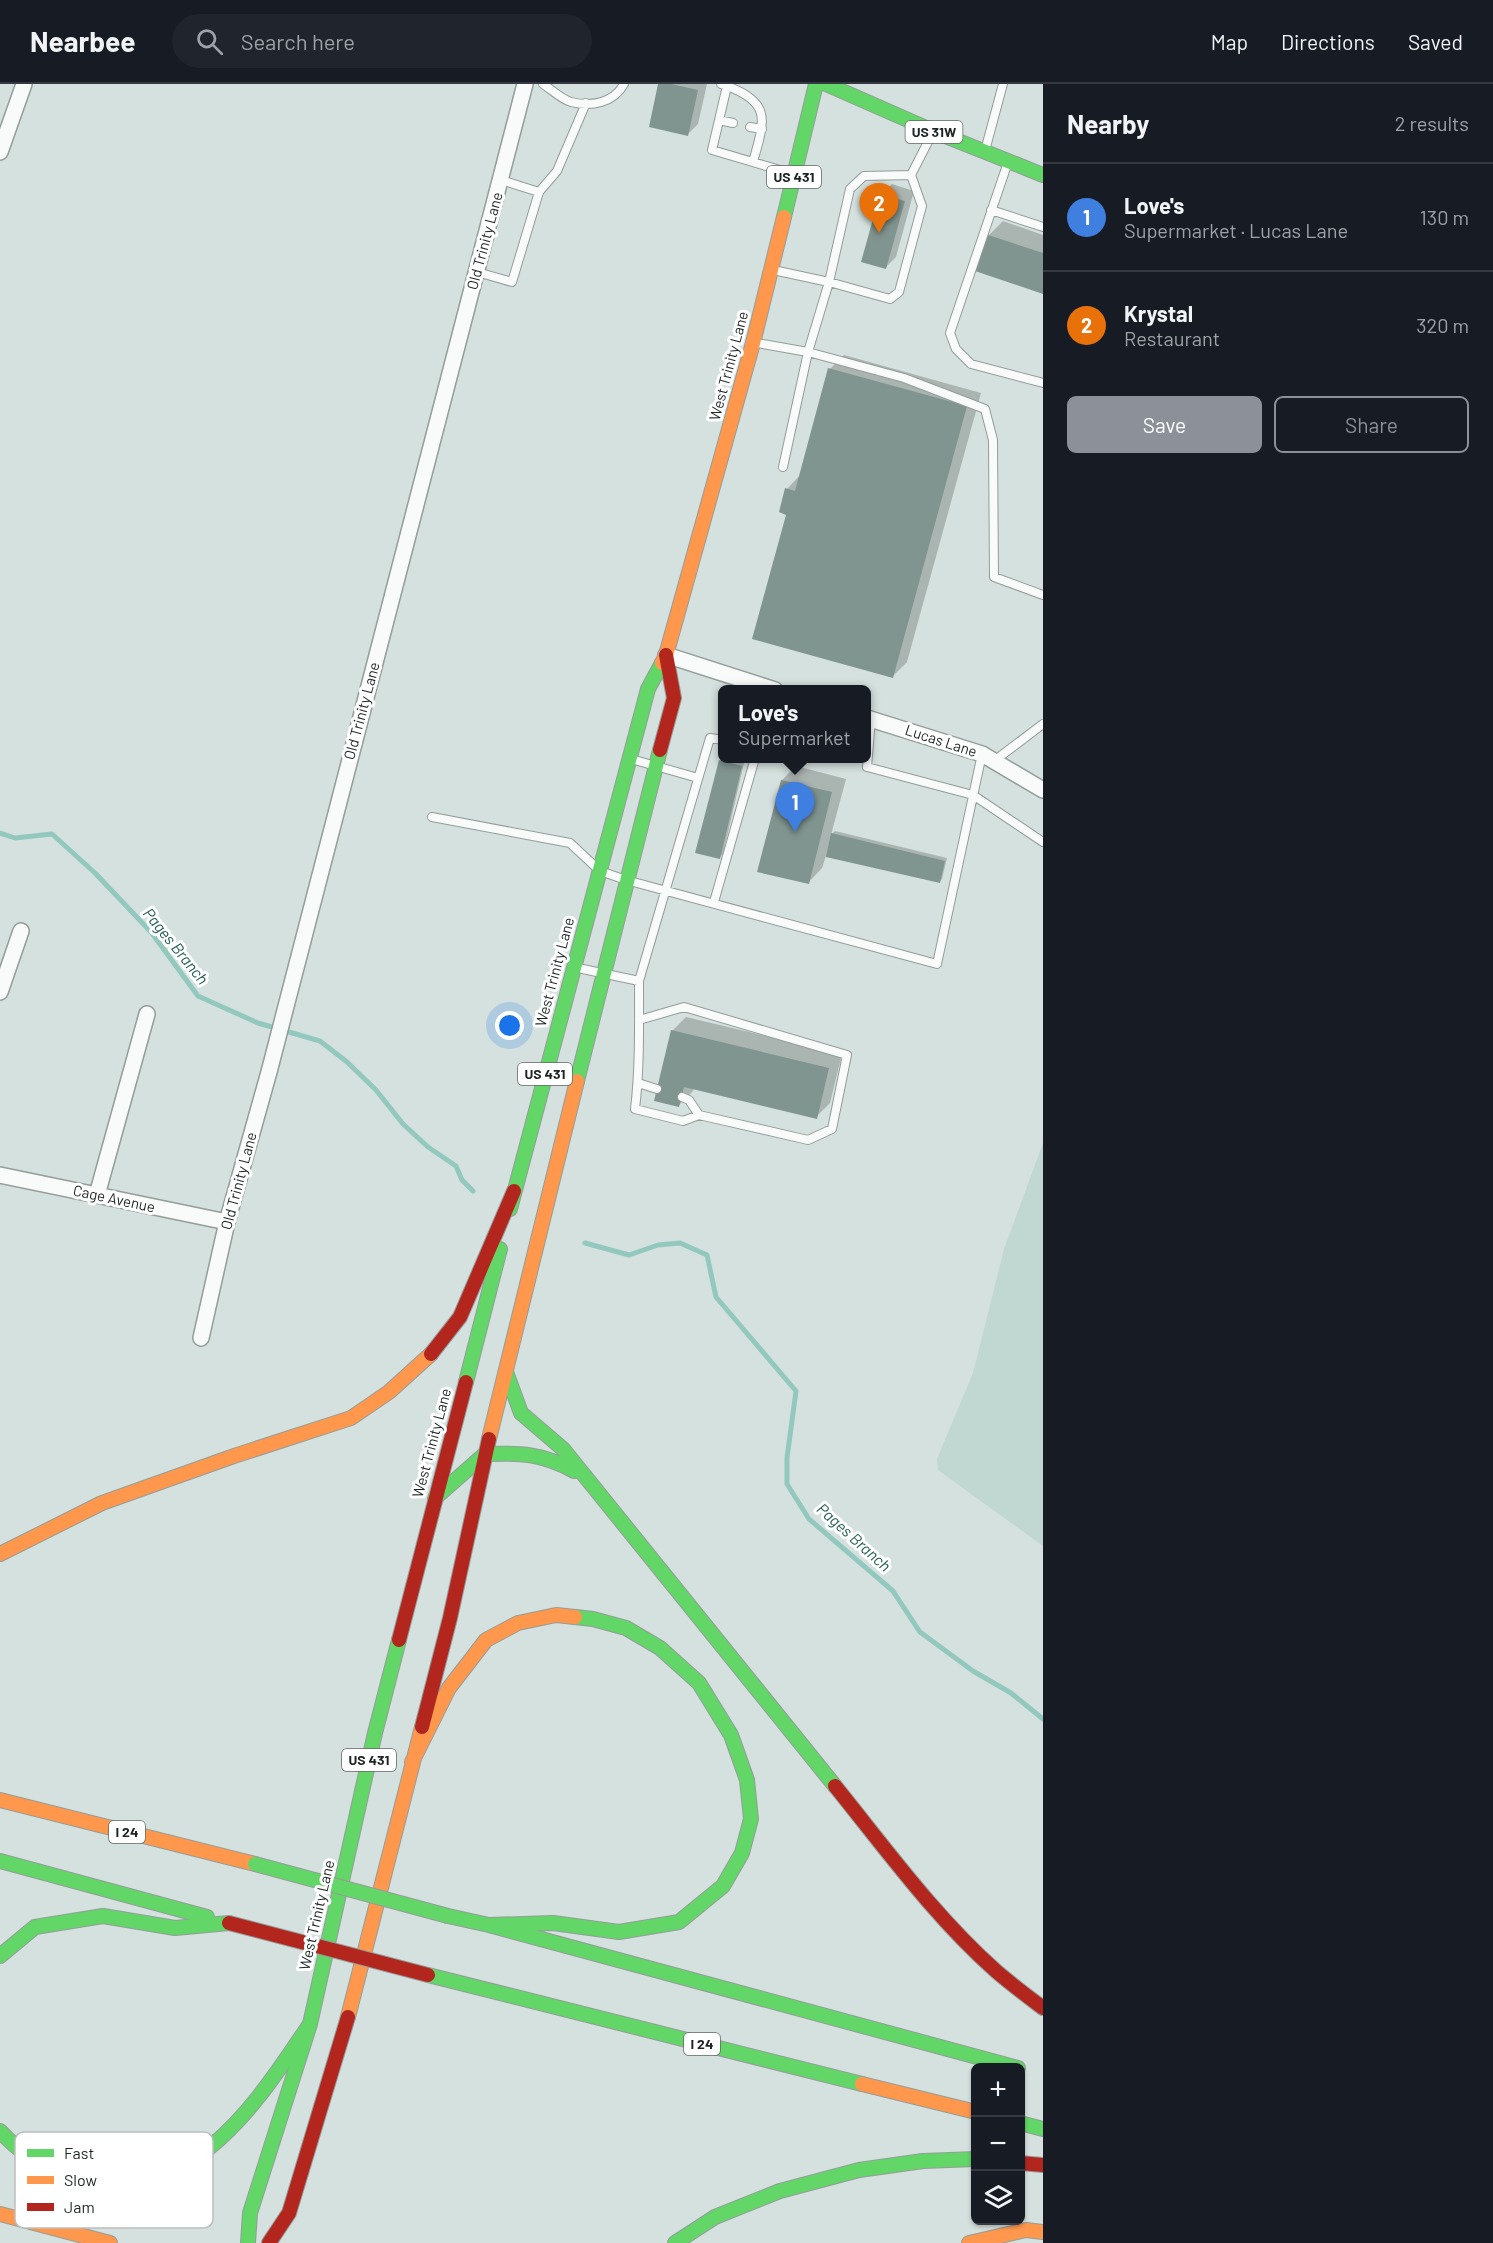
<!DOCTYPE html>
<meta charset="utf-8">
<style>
:root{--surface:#171b24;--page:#20242c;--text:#f1f3f6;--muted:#9ea1a6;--line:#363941;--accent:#8c9099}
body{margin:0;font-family:Barlow,sans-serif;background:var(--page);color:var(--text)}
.controls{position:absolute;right:18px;bottom:18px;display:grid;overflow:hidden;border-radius:9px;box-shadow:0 2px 4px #0004}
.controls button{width:54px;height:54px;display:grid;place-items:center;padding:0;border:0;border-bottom:2px solid var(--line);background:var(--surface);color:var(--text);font:30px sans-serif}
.you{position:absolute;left:510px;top:942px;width:21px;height:21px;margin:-15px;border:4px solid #fff;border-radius:50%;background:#1a73e8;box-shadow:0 0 0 9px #1a73e833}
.badge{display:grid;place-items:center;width:39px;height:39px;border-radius:50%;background:var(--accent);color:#fff;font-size:20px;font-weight:700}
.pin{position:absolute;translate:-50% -50px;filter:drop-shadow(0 2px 3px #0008)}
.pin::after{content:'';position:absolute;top:32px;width:21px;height:18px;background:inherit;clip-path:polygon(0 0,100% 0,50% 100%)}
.popup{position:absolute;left:718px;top:601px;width:153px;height:78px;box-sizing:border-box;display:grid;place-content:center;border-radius:9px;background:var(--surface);filter:drop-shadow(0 2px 4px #0005);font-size:20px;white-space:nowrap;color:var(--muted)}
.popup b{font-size:22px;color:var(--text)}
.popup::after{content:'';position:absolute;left:50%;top:100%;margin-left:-12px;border:12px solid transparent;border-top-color:var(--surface)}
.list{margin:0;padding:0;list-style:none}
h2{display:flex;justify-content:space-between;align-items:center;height:78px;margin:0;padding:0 24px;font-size:26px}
h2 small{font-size:20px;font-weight:400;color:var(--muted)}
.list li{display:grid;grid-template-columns:39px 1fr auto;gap:18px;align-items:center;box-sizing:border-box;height:108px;padding:0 24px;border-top:2px solid var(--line)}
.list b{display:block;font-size:22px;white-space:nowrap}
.list p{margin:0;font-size:20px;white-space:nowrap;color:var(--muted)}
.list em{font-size:20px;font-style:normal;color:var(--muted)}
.actions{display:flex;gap:12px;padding:18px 24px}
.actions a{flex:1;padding:14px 0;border:2px solid var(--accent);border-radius:9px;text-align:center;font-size:21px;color:var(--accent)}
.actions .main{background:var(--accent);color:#fff}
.icon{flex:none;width:33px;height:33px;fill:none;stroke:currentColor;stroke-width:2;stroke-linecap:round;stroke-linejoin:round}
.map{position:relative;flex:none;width:1043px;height:2159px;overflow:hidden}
header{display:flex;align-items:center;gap:36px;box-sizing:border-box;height:84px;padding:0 30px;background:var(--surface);border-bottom:2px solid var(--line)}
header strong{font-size:28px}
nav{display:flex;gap:33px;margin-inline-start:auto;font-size:21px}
.search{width:420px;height:54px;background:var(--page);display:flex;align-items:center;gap:15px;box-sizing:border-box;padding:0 21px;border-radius:33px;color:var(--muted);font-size:22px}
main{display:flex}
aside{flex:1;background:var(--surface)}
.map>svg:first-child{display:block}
.built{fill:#c0d7d2}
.shadow{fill:#0003}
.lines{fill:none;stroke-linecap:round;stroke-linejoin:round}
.stream{stroke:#93c8bf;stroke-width:5}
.building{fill:#809490}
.lane-casing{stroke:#939d9a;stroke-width:10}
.street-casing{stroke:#939d9a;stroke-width:18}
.fast-casing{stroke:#939d9a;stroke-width:16}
.slow-casing{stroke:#939d9a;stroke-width:16}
.jam-casing{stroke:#939d9a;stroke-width:16}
.lane{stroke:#f9fafa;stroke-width:8}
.street{stroke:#f9fafa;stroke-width:15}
.fast{stroke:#63d668;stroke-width:14}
.slow{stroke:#ff974d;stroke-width:14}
.jam{stroke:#b3261e;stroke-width:14}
.fast-bridge-casing{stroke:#939d9a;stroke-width:16;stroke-linecap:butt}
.jam-bridge-casing{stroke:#939d9a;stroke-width:16;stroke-linecap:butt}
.fast-bridge{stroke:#63d668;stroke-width:14}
.jam-bridge{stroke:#b3261e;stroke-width:14}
.labels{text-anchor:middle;stroke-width:6;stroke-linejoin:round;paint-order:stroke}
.shield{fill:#fff;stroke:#626766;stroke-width:1.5}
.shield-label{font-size:14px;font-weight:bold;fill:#1e2625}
.street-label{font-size:15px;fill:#1e2625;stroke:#fff}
.water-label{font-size:16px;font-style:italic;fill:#235e55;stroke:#fff}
.key{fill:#fff;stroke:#bcbebe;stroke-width:1.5}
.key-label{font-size:16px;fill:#1e2625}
</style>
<header>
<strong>Nearbee</strong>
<div class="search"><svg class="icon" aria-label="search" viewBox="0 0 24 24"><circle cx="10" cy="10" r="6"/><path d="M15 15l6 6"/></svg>Search here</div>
<nav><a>Map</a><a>Directions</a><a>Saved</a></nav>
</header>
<main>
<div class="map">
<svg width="1043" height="2159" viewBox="0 0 1043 2159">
<rect width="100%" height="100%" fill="#d5e1de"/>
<path class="built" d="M1043,1059V1462L938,1386L937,1375L973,1289L1004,1165Z"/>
<path class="shadow" d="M659,0H707L698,40L688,50Z
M892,100L914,107L896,173L885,184L881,111Z
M1003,137L1043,151V208L989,151Z
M844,271L981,309L907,578L893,592L788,430L787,405L800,391L830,285Z
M723,674L744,679L723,770L720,773L721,677Z
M796,682L846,695L831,751L835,747L947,774L942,795L939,798L826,772L822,784L808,799L782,696Z
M686,933L842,970L830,1019L816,1033L694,1004L693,1007L679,1021L672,947Z"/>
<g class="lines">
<path class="stream" d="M0,749L15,754L52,750L95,789L151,848L198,912L258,939L320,957L347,978L376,1006L403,1040L428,1063L456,1082L462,1096L473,1107
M585,1159L629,1171L658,1161L680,1159L707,1171L716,1213L796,1307L787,1374V1400L809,1435L893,1507L920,1548L973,1587L1011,1609L1043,1635"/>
</g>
<path class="building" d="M658,0H671L698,6L688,52L649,43Z
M880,110L905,117L886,185L861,178Z
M988,151L1043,169V210L975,187Z
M828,284L967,322L893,594L752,555L786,431L779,428L785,404L795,407Z
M719,676L742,682L720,775L695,769Z
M781,696L832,708L809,800L757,788Z
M831,749L945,777L940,799L826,773Z
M671,946L829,984L817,1035L684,1003L679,1023L654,1017Z"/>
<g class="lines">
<g class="lane-casing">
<path id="lane" d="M543,0C551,5 561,15 571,18C591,23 614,19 624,0
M721,0L727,2L712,66L790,89
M727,2C773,19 764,38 753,78
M719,36L733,39
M750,43L762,45
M986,63L1003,0
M1007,81L950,249L956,265L971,280L1043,299
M539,108L557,87L586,19
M991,126L1043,143
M773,186L829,198L890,215L899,208L922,122L911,91L932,50
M477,188L512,198L539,108L501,96
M757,259L808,268L829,198L850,105L864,92L911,91
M783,383L808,268L904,294L985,325L993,356L994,493L1043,511
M871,635L867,683L973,711L1043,758
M631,675L698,694
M994,677L1043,640
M432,733L570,759L600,787L626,796L937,880L982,670
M714,818L755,674
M578,884L639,897L710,654L723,656
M639,936L684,923L847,971L832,1045L808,1056L699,1031L683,1037L635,1025C640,983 639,940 639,897
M638,999L657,1005
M682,1013L689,1016L699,1031"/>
</g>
<g class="street-casing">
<path id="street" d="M0,68L24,0
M666,571L775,606
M867,634L982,670L1043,706
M0,908L21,847
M0,1091L227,1138
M97,1111L147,930
M201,1254L227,1138L269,988L525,0"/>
</g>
<g class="fast-casing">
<path id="fast" d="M826,0L933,47L1043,91
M784,133L816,0
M577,997L660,666
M510,1125L648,605L662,579
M506,1288L521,1329L563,1365L835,1702
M466,1298L500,1165
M435,1414L485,1370C520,1369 542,1369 574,1387
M0,1777L207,1833
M448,1832L489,1841L1018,1984
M489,1841L553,1839L619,1848L679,1838L723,1802L742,1769L751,1735L747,1696L731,1651L699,1599L660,1564L626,1544L593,1535L575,1533
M0,1872L35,1843L103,1832L175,1844L229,1839
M428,1891L862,2000
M1020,2039L1043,2045
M0,2047C49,2100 98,2103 163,2084C179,2079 196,2075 209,2064C251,2030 280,1984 310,1940
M248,2159L250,2129L310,1940L375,1649L399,1556
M675,2159L715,2133L780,2107L859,2086L923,2077L976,2075"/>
</g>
<g class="slow-casing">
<path id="slow" d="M662,579L666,571L753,259L784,133
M489,1355L577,997
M0,1470L102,1419L234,1372L351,1334L389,1308L431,1270
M412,1678L449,1604L486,1556L518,1539L556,1531L575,1533
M0,1716L255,1780
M348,1933L422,1643
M862,2000L976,2028
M0,2130L110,2159
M969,2159L1026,2146L1043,2148"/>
</g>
<g class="jam-casing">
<path id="jam" d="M660,666L674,614L666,571
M431,1270L460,1233L514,1107
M399,1556L466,1298
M422,1643L450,1534L489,1355
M835,1702C886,1765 935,1833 996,1887C1011,1900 1027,1912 1043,1924
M1020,2079L1043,2081
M269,2159L289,2129L348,1933"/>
</g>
<use href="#lane" class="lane"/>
<use href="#street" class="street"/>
<use href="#fast" class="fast"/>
<use href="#slow" class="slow"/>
<use href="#jam" class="jam"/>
<g class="fast-bridge-casing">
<path id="fast-bridge" d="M255,1780L448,1832"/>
</g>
<g class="jam-bridge-casing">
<path id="jam-bridge" d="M229,1839L428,1891"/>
</g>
<use href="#fast-bridge" class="fast-bridge"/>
<use href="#jam-bridge" class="jam-bridge"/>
</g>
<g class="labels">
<g class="shield">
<rect x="905.5" y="37" width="57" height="22" rx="4.5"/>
<rect x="767" y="82" width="54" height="22" rx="4.5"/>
<rect x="518" y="979" width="54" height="22" rx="4.5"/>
<rect x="342" y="1665" width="54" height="22" rx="4.5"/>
<rect x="109" y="1737" width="36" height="22" rx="4.5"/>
<rect x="684" y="1949" width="36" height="22" rx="4.5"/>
</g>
<g class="shield-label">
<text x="934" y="53">US 31W</text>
<text x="794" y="98">US 431</text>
<text x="545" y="995">US 431</text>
<text x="369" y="1681">US 431</text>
<text x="127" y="1753">I 24</text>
<text x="702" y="1965">I 24</text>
</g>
<g class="street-label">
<text transform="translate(485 157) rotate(-75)" y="5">Old Trinity Lane</text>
<text transform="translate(729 282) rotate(-75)" y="5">West Trinity Lane</text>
<text transform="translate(362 627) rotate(-75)" y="5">Old Trinity Lane</text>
<text transform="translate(941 657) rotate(18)" y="5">Lucas Lane</text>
<text transform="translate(555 888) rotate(-75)" y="5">West Trinity Lane</text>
<text transform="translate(239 1097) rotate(-75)" y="5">Old Trinity Lane</text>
<text transform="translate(114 1115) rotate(12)" y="5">Cage Avenue</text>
<text transform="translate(432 1359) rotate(-75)" y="5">West Trinity Lane</text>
<text transform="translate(317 1831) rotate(-77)" y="5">West Trinity Lane</text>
</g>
<g class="water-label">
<text transform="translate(176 862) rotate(51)" y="6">Pages Branch</text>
<text transform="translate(854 1453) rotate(42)" y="6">Pages Branch</text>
</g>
</g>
<rect x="15" y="2048" width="198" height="96" rx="9" class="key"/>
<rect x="27" y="2065" width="27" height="8" fill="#63d668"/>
<rect x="27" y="2092" width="27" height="8" fill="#ff974d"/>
<rect x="27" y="2119" width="27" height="8" fill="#b3261e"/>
<g class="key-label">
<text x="64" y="2075">Fast</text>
<text x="64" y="2102">Slow</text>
<text x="64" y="2129">Jam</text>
</g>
</svg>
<div class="controls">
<button>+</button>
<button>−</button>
<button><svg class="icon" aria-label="layers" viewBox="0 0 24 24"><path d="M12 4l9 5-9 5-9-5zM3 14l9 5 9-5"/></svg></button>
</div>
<div class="you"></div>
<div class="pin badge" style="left:795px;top:748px;background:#3f7fe0">1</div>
<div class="popup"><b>Love's</b>Supermarket</div>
<div class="pin badge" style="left:879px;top:149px;background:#e8710a">2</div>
</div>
<aside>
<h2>Nearby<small>2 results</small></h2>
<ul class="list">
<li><span class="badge" style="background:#3f7fe0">1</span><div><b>Love's</b><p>Supermarket · Lucas Lane</p></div><em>130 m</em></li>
<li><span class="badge" style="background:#e8710a">2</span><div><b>Krystal</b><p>Restaurant</p></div><em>320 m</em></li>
</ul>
<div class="actions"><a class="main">Save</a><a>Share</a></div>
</aside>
</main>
